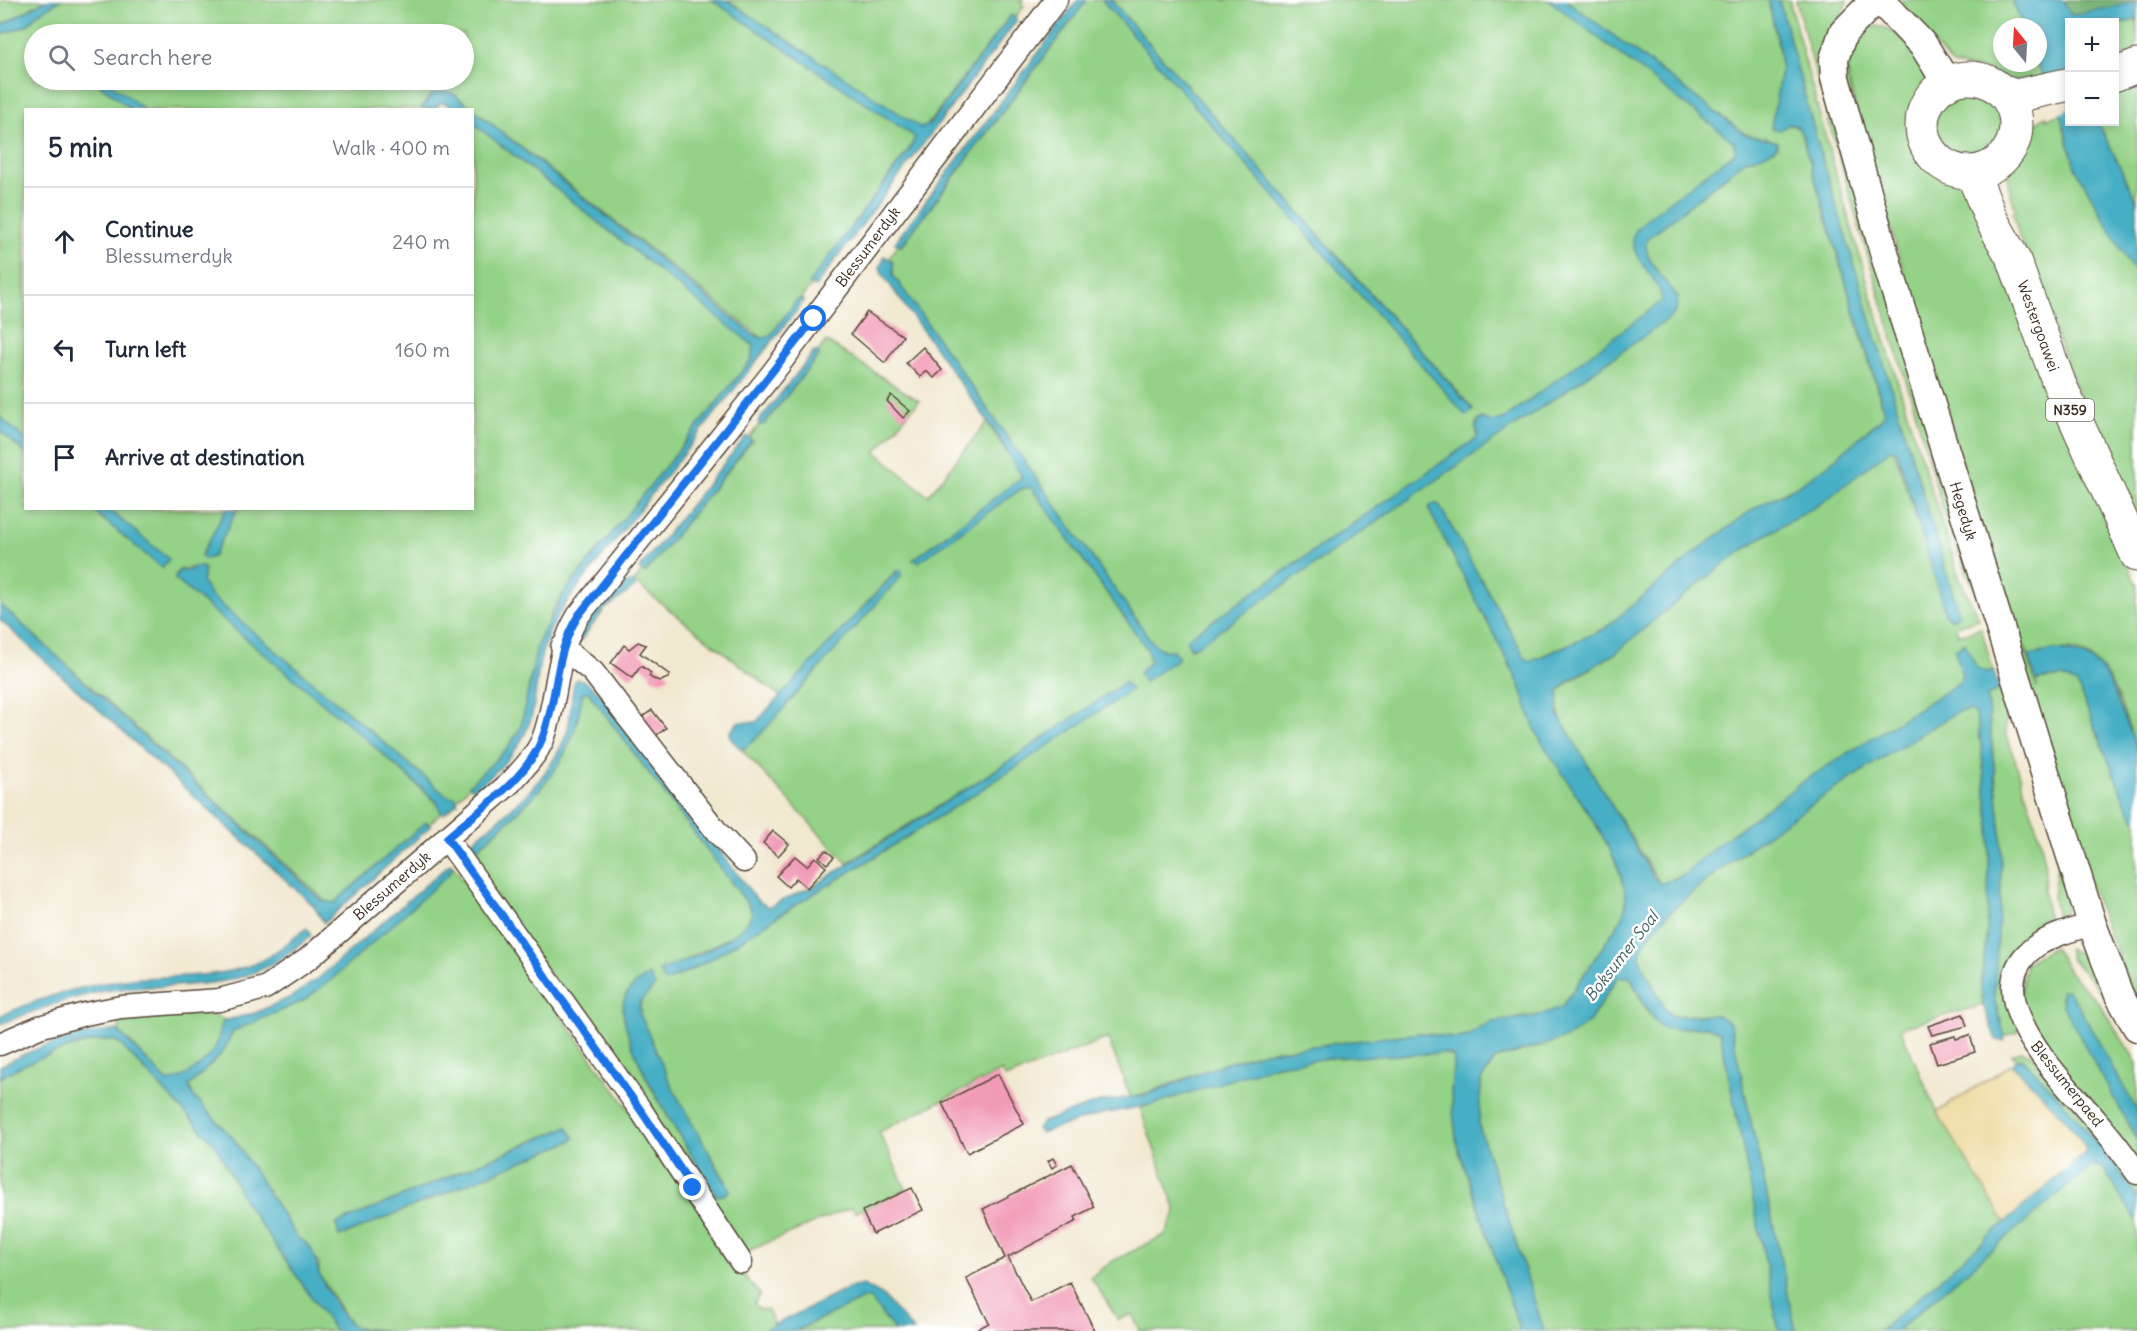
<!DOCTYPE html>
<meta charset="utf-8">
<style>
:root{--surface:#fff;--page:#f2f2f3;--text:#1f2937;--muted:#747a83;--line:#e0e1e3}
body{margin:0;font-family:Delius,sans-serif;background:var(--page);color:var(--text)}
.controls{position:absolute;right:18px;top:18px;display:grid;overflow:hidden;border-radius:0px;box-shadow:0 3px 9px #0003}
.controls button{width:54px;height:54px;display:grid;place-items:center;padding:0;border:0;border-bottom:2px solid var(--line);background:var(--surface);color:var(--text);font:30px sans-serif}
.compass{position:absolute;left:1993px;top:18px;width:54px;height:54px;border-radius:50%;background:var(--surface);box-shadow:0 3px 9px #0003;rotate:342deg}
.stop{position:absolute;width:18px;height:18px;margin:-14px;border:4px solid #1a73e8;border-radius:50%;background:#fff}
.stop.end{background:#1a73e8;border-color:#fff;box-shadow:0 2px 6px #0008}
.list{margin:0;padding:0;list-style:none}
h2{display:flex;justify-content:space-between;align-items:center;height:78px;margin:0;padding:0 24px;font-size:26px}
h2 small{font-size:20px;font-weight:400;color:var(--muted)}
.list li{display:grid;grid-template-columns:39px 1fr auto;gap:18px;align-items:center;box-sizing:border-box;height:108px;padding:0 24px;border-top:2px solid var(--line)}
.list b{display:block;font-size:22px;white-space:nowrap}
.list p{margin:0;font-size:20px;white-space:nowrap;color:var(--muted)}
.list em{font-size:20px;font-style:normal;color:var(--muted)}
.icon{flex:none;width:33px;height:33px;fill:none;stroke:currentColor;stroke-width:2;stroke-linecap:round;stroke-linejoin:round}
.map{position:relative;flex:none;width:2137px;height:1331px;overflow:hidden}
.search{position:absolute;background:var(--surface);box-shadow:0 3px 9px #0003;left:24px;top:24px;width:450px;height:66px;display:flex;align-items:center;gap:15px;box-sizing:border-box;padding:0 21px;border-radius:33px;color:var(--muted);font-size:22px}
.panel{position:absolute;background:var(--surface);box-shadow:0 3px 9px #0003;left:24px;top:108px;width:450px;height:402px;border-radius:0px}
.map>svg:first-child{display:block}
.green{fill:#94d287;stroke:#687e52;stroke-width:1.5;fill-rule:evenodd}
.forest{fill:#77b474;stroke:#596f49;stroke-width:1.5}
.sand{fill:#eeda9e;stroke:#94825e;stroke-width:1.5}
.water{fill:#46afc5;stroke:#406c72;stroke-width:1.5}
.pier{fill:#f1e8d0}
.building{fill:#f29bb7}
.lines{fill:none;stroke-linecap:round;stroke-linejoin:round}
.minor-casing{stroke:#564639;stroke-width:25}
.major-casing{stroke:#564639;stroke-width:31}
.highway-casing{stroke:#564639;stroke-width:35}
.minor{stroke:#fff;stroke-width:22}
.major{stroke:#fff;stroke-width:28}
.highway{stroke:#fff;stroke-width:33}
.route{stroke:#1a73e8;stroke-width:8}
.labels{text-anchor:middle;stroke-width:5;stroke-linejoin:round;paint-order:stroke}
.shield{fill:#fff;stroke:#766a62;stroke-width:1.5}
.shield-label{font-size:14px;font-weight:bold;fill:#3b2a1e}
.street-label{font-size:15px;fill:#3b2a1e;stroke:#fff}
.water-label{font-size:16px;font-style:italic;fill:#3f5f61;stroke:#fff}
</style>
<div class="map">
<svg width="2137" height="1331" viewBox="0 0 2137 1331">
<rect width="100%" height="100%" fill="#fff"/>
<filter id="ink" filterUnits="userSpaceOnUse"><feTurbulence type="fractalNoise" baseFrequency=".0167" numOctaves="2"/><feDisplacementMap in="SourceGraphic" scale="12" xChannelSelector="R" yChannelSelector="G"/><feConvolveMatrix kernelMatrix="1 2 1 2 8 2 1 2 1" color-interpolation-filters="sRGB"/></filter>
<filter id="wash" filterUnits="userSpaceOnUse"><feTurbulence type="fractalNoise" baseFrequency=".008" numOctaves="4" result="noise"/><feDisplacementMap in="SourceGraphic" scale="24" xChannelSelector="R" yChannelSelector="G"/><feGaussianBlur stdDeviation="1.35" result="paint"/><feColorMatrix in="noise" values="0 0 0 0 0 0 0 0 0 0 0 0 0 0 0 0 0 1.4 0 .05"/><feComposite in="paint" operator="in"/></filter>
<g filter="url(#wash)">
<rect width="100%" height="100%" fill="#f1e8d0"/>
<path class="green" d="M4,0H46L0,26V2Z
M61,0H712L914,134L915,141L810,283L812,285L769,337L762,338L454,94C437,92 430,93 421,109L144,110L106,80H464V34H34V80H94L131,109L26,110L25,439L0,417V35L28,25L37,14Z
M727,0H1023L1021,3L1024,6L1015,18L1011,15L925,128L917,127Z
M1087,0H1102L1466,415L1473,409L1111,0H1549L1726,134L1734,142L1736,152L1636,229L1662,295V301L1658,306L1505,418L1493,422L1481,418L1476,422L1477,438L1189,637L1187,641L1192,648L1669,319L1678,297C1667,282 1641,259 1647,239L1746,160L1774,150L1766,138L1755,139L1745,134L1566,0H1768L1779,48L1781,70L1771,128C1783,126 1793,121 1801,132L1884,413L1881,418L1828,465L1604,629L1530,661L1526,659L1439,505L1428,508L1518,681C1526,700 1529,719 1539,737C1563,779 1626,854 1626,902C1626,908 1623,914 1621,920L1562,1007L1546,1014L1518,1018L1465,1037L1454,1038L1420,1033L1265,1052L1221,1065L1131,1099L1108,1038L1005,1078L1001,1071L879,1132L906,1189L855,1213L852,1207L741,1254L468,855C483,845 497,831 510,819C551,782 576,750 582,693L588,692L750,907L752,913C743,939 699,948 681,964C675,969 670,976 665,982C715,961 756,929 802,901C914,834 1023,764 1130,690L1125,683L999,768L847,863L742,750L758,737L901,576L896,571L781,697L634,582L642,571L645,573L752,441L749,438L759,425L764,424L819,355L818,352L826,341L919,401L876,452L928,496L987,422L1021,473V479L913,560L1021,489L1031,487L1147,649L1150,662L1139,673L1168,651L1157,647L1152,642L893,275V262L889,258L898,245L902,246ZM649,976C647,987 639,1000 640,1011C641,1027 651,1045 658,1059C678,1101 702,1141 726,1181L729,1189L727,1193L717,1196C682,1138 637,1080 623,1012Z
M1779,0H1789C1839,195 1898,388 1960,579L1979,619L1956,626L1958,635L1981,628L1993,670L1988,672L1977,668L1969,651L1960,665L1962,676L1959,683L1716,846L1684,875L1660,884L1562,724L1556,701L1559,691L1570,681L1616,653L1661,614L1724,564L1761,538L1822,503L1887,451L1894,449L1949,619L1959,614L1817,141Z
M1796,0H1847L1844,11L1835,25L1979,597C1946,539 1932,467 1913,403C1871,269 1831,135 1796,0Z
M1894,0H2012L2023,27H2002V63H2037L2044,79L2007,81L1990,71L1953,65Z
M2137,19V52L2115,58L2114,26Z
M1875,26C1902,27 1914,56 1927,75C1926,88 1918,98 1914,111C1901,161 1941,168 1970,192L2097,502L2137,586V749C2124,718 2113,660 2075,651C2060,648 2044,652 2029,655L2025,647L2037,688L2036,680L2062,677L2077,684L2129,811L2137,821V1005L2091,888L1850,94L1847,51L1864,29Z
M2137,81V201L2098,122H2114L2115,90Z
M1936 125a33 33 0 1 1 66 0a33 33 0 1 1-66 0Z
M2060,114L2075,167L2130,265L2137,272V528L2096,441L2019,236L2013,212L2016,211C2013,200 2008,189 2008,178C2008,161 2030,122 2047,116L2048,119Z
M473,123L755,346L751,360L563,594L552,611L531,675L521,727L508,748L457,799L447,796L210,595L202,581L204,569L201,566L179,570L175,576V579L367,740L441,807V813L429,824L426,822L334,903L329,904L0,604V431L25,453L26,508L91,509L162,568L168,559L108,509H226L201,556L213,557L237,509L472,508Z
M1999,688L2005,702L2006,732L2040,838L2045,862L2044,891L2049,930L2022,949L2018,1032L2005,1036L1994,999L2001,834L1987,697Z
M1971,710L1975,713L1979,728L1990,831L1987,930L1981,986L1983,1005L1900,1028L1937,1112L2006,1224L1880,1331H1796L1730,1023L1700,1015L1672,1016L1665,1009L1640,959C1634,908 1908,742 1957,712Z
M2059,852C2066,874 2077,897 2061,916L2057,917L2053,896Z
M453,866L711,1223L749,1282L760,1294L754,1304L761,1310L767,1309L775,1325L762,1331H387L354,1327L346,1318L319,1274V1264L301,1240L297,1238L234,1139L194,1097L189,1086L223,1052L233,1031L303,1001ZM544,1136L571,1141L339,1237L398,1198Z
M2054,947L2070,973L2099,1003L2137,1063V1111L2077,1003L2060,997L2137,1140V1165L2047,1057L2020,1000L2026,963Z
M2068,949L2082,954L2113,1003L2071,959Z
M1624,975L1630,977C1636,989 1642,1004 1650,1015C1672,1043 1704,1017 1720,1032L1779,1331H1544L1479,1126L1481,1080L1495,1059L1550,1043L1589,1022L1618,977Z
M177,1014H210L225,1020C219,1027 220,1037 216,1046C210,1060 182,1082 167,1081L119,1031V1022Z
M111,1039L118,1042L215,1144L245,1202L335,1331H0V1078C31,1058 74,1044 111,1039Z
M2022,1051L2032,1055L2137,1182V1198C2103,1148 2063,1104 2022,1059L2016,1060L2012,1054Z
M1439,1052L1454,1057L1451,1093L1457,1145L1520,1331H1140L1132,1314L1118,1320L1091,1277L1113,1261L1165,1235L1176,1211L1140,1108L1277,1065L1330,1058Z
M2098,1164L2103,1168L2137,1222V1331H1897L2087,1168Z
M865,1298L870,1299L895,1331H795Z"/>
<path class="forest" d="M2068,0H2137V2L2071,16L2063,2Z"/>
<path class="sand" d="M2012,1064C2027,1079 2085,1135 2086,1152L2006,1224L1937,1112Z"/>
<path class="water" d="M46,0H61L37,14L28,25L0,35V26Z
M712,0H727L921,128L929,125L1011,15L1017,20L815,287L809,283L910,149L915,137Z
M1078,0H1087L901,246L895,243L899,237Z
M1102,0H1111L1473,410L1466,416Z
M1549,0H1566L1745,134C1756,139 1766,137 1777,142V147L1768,153L1746,160L1647,239C1641,259 1667,282 1678,297L1676,312L1669,319L1200,644L1190,648L1187,641L1189,637L1477,438L1478,432L1475,427L1481,418L1493,422L1505,418L1662,301C1660,276 1630,262 1633,235L1646,219L1735,152L1734,142Z
M1768,0H1779L1817,141L1959,614L1953,619L1946,616L1897,451L1891,449L1822,503L1761,538L1724,564L1661,614L1616,653L1570,680L1559,691L1558,714L1654,878L1660,884L1684,875L1716,846L1805,780L1959,683L1962,676L1955,649L1965,643L1977,668L1988,672L1993,670L1999,688L1987,697L2001,834V883L1994,999L2005,1036L2004,1041L1996,1040L1983,1005L1981,986L1987,930L1990,831L1979,728L1975,713L1971,710L1957,712C1908,742 1634,908 1640,959L1665,1009L1672,1016L1717,1015L1730,1023L1796,1331H1779L1720,1032L1707,1027L1663,1029L1651,1016L1630,977H1618L1589,1022L1566,1038L1495,1059L1481,1080L1479,1126L1544,1331H1520L1457,1145L1451,1093L1454,1057L1449,1053L1330,1058L1277,1065L1154,1104L1098,1115L1041,1133L1037,1129L1043,1122L1099,1102L1146,1095L1221,1065L1265,1052L1420,1033L1454,1038L1465,1037L1491,1022L1534,1017L1562,1007L1621,920C1623,914 1626,908 1626,902C1626,855 1563,779 1539,737C1529,719 1526,700 1518,681L1428,508L1435,503L1439,505L1526,659L1531,661L1604,629L1702,547L1753,509L1797,486L1828,465L1882,418L1884,413L1881,399L1801,132L1797,126L1789,124L1780,130L1771,128L1781,70L1779,48Z
M2012,0H2063L2071,15L2137,2V19L2115,26L2114,22H2070V122H2098L2137,201V272L2130,265L2075,167L2062,118L2037,63L2038,27H2023Z
M94,80H106L144,109H131Z
M444,91L454,94L753,334L762,338L769,337L796,301L802,298L804,301L568,600C558,616 548,631 543,650C536,672 537,696 531,718C524,745 497,775 473,789L469,785L508,748L521,727L537,645L563,594L751,360L754,346L473,123L472,110L456,109L442,102L434,109H421L431,95Z
M885,256L893,262V275L1152,642L1162,650H1173L1179,658L1144,682L1139,673L1150,662L1147,649L1031,487L1021,489L919,562L913,560L1022,477L994,430L882,274L880,267Z
M814,352H818L819,355L764,424L759,425L758,422Z
M0,417L25,439V453L0,431Z
M746,436L752,440L645,573L639,569Z
M91,509H108L169,559L162,568Z
M226,509H237L213,557L205,559L201,556Z
M198,566L205,569L202,581L210,595L447,796L455,797L458,802L444,814L441,813L437,802L367,740L175,579L179,570L187,571Z
M897,571H901V576L758,737L742,750L730,738V732L738,722H756Z
M634,582L635,587L604,610L577,645L576,640C590,620 607,586 634,582Z
M0,604L323,901L334,903L426,822L431,826L324,923L313,905L0,620Z
M2056,650C2100,653 2106,673 2121,710C2126,722 2133,735 2136,748C2137,767 2137,801 2137,821L2129,811L2077,684L2062,677L2036,680L2029,655Z
M576,679L583,680L600,693L757,900L768,907L814,886L999,768L1125,682L1131,690C1023,764 914,834 802,901C756,929 715,961 665,982L659,971C683,962 744,938 752,913L750,907L588,692L582,693C575,768 530,801 478,848L468,855L464,848C504,815 549,783 567,732C572,718 570,686 576,679Z
M451,863L453,866L449,874L331,980L303,1001L233,1031L223,1052L189,1086L194,1097L234,1139L297,1238C316,1245 314,1260 320,1276C324,1285 345,1323 354,1327C362,1331 378,1329 387,1331H335L245,1202L215,1144L118,1042C94,1033 22,1064 0,1078V1066C35,1047 77,1034 117,1030L167,1081C182,1082 207,1062 214,1049C220,1041 219,1031 223,1021L255,1013L291,997L321,976Z
M307,928L311,936C295,948 280,961 262,969C218,990 166,984 118,989C77,994 38,1010 0,1024V1016C42,997 86,984 132,979C172,975 216,979 254,964C274,956 290,940 307,928Z
M649,975L655,986L640,1002V1014L673,1089L730,1190L724,1195L717,1196C696,1160 609,1034 625,997C630,986 640,981 649,975Z
M2067,990L2077,1003L2137,1111V1140L2063,1006L2061,991Z
M2019,1058C2036,1066 2132,1181 2137,1199C2137,1205 2137,1215 2137,1222L2103,1168L2093,1165L1896,1331H1880L2086,1152C2086,1136 2026,1079 2012,1064Z
M567,1127L575,1138L571,1141L339,1237L336,1224Z
M863,1285L882,1295L914,1331H895L870,1299L865,1298L795,1331H762L849,1288Z"/>
<path class="pier" d="M2069,73V109L2057,115L2041,80Z"/>
<g id="blocks">
<path class="building" d="M867,312L903,336L885,363L851,334Z
M923,347L942,370L934,378L926,371L920,377L906,363Z
M891,395L910,411L903,418L887,401Z
M638,642L646,645L640,653L670,675L668,678L661,681L653,679L649,676L651,673L641,666L632,678L611,663L624,645L629,649Z
M652,710L666,728L654,737L640,719Z
M773,831L789,844L778,856L763,843Z
M826,850L834,857L827,864L819,857Z
M795,856L807,866L815,857L826,867L807,888L796,878L788,887L776,876Z
M1963,1014L1967,1026L1932,1035L1928,1026Z
M1970,1035L1975,1052L1937,1064L1930,1043L1955,1036L1956,1039Z
M998,1074L1024,1124L967,1153L942,1103Z
M1053,1158L1057,1165L1052,1168L1048,1161Z
M1072,1164L1094,1207L1075,1217L1077,1221L1008,1257L1031,1302L1070,1282L1095,1331H974L989,1323L966,1278L1005,1258L983,1209Z
M912,1188L923,1210L873,1234L862,1211Z"/>
</g>
</g>
<g filter="url(#ink)">
<use href="#blocks" fill-opacity="0" stroke="#564639" stroke-width="1.5"/>
<g class="lines">
<g class="minor-casing">
<path id="minor" d="M562,647L593,672L717,832L744,861
M446,838L642,1112L741,1262
M2092,924C2073,930 2052,935 2036,946C1970,993 2064,1082 2095,1119C2110,1136 2124,1154 2137,1173
M0,1044L39,1027L85,1014L121,1007L219,1000L265,988L308,959L510,783C522,770 536,756 543,739C559,698 554,655 578,616L771,375L1056,0"/>
</g>
<g class="major-casing">
<path id="major" d="M1875,0L1843,33L1834,59L1835,78L1890,273L2092,924L2119,995L2137,1027
M1880,0L1924,46L1947,83"/>
</g>
<g class="highway-casing">
<path id="highway" d="M2114,75L2137,66
M1922 125a47 47 0 1 1 94 0a47 47 0 1 1-94 0Z
M2004,92L2015,96L2070,84
M1967,172L1975,179L1991,219L2014,260L2059,383L2137,555"/>
</g>
<use href="#minor" class="minor"/>
<use href="#major" class="major"/>
<use href="#highway" class="highway"/>
</g>
</g>
<g class="lines" filter="url(#ink)">
<path class="route" d="M693,1188L642,1112L447,838C479,810 526,780 542,739C559,697 553,656 578,616L814,319"/>
</g>
<g class="labels">
<rect class="shield" x="2046" y="399" width="48" height="22" rx="4.5"/>
<g class="shield-label">
<text x="2070" y="415">N359</text>
</g>
<g class="street-label">
<text transform="translate(868 247) rotate(-53)" y="5">Blessumerdyk</text>
<text transform="translate(2038 326) rotate(70)" y="5">Westergoawei</text>
<text transform="translate(1963 511) rotate(73)" y="5">Hegedyk</text>
<text transform="translate(392 886) rotate(-41)" y="5">Blessumerdyk</text>
<text transform="translate(2067 1084) rotate(51)" y="5">Blessumerpaed</text>
</g>
<g class="water-label">
<text transform="translate(1621 956) rotate(-52)" y="6">Boksumer Soal</text>
</g>
</g>
</svg>
<div class="controls">
<button>+</button>
<button>−</button>
</div>
<svg class="compass" viewBox="-18 -18 36 36"><path d="M0-13l5 13h-10z" fill="#e53935"/><path d="M0 13l5-13h-10z" fill="#747a83"/></svg>
<div class="stop" style="left:814px;top:319px"></div>
<div class="stop end" style="left:693px;top:1188px"></div>
<div class="search"><svg class="icon" aria-label="search" viewBox="0 0 24 24"><circle cx="10" cy="10" r="6"/><path d="M15 15l6 6"/></svg>Search here</div>
<section class="panel">
<h2>5 min<small>Walk · 400 m</small></h2>
<ul class="list">
<li><svg class="icon" aria-label="ahead" viewBox="0 0 24 24"><path d="M12 20V5M6 11l6-6 6 6"/></svg><div><b>Continue</b><p>Blessumerdyk</p></div><em>240 m</em></li>
<li><svg class="icon" aria-label="left" viewBox="0 0 24 24"><path d="M17 20v-9H6M10 6l-5 5 5 5"/></svg><div><b>Turn left</b></div><em>160 m</em></li>
<li><svg class="icon" aria-label="arrive" viewBox="0 0 24 24"><path d="M6 21V4h12l-3 4 3 4H6"/></svg><div><b>Arrive at destination</b></div></li>
</ul>
</section>
</div>
